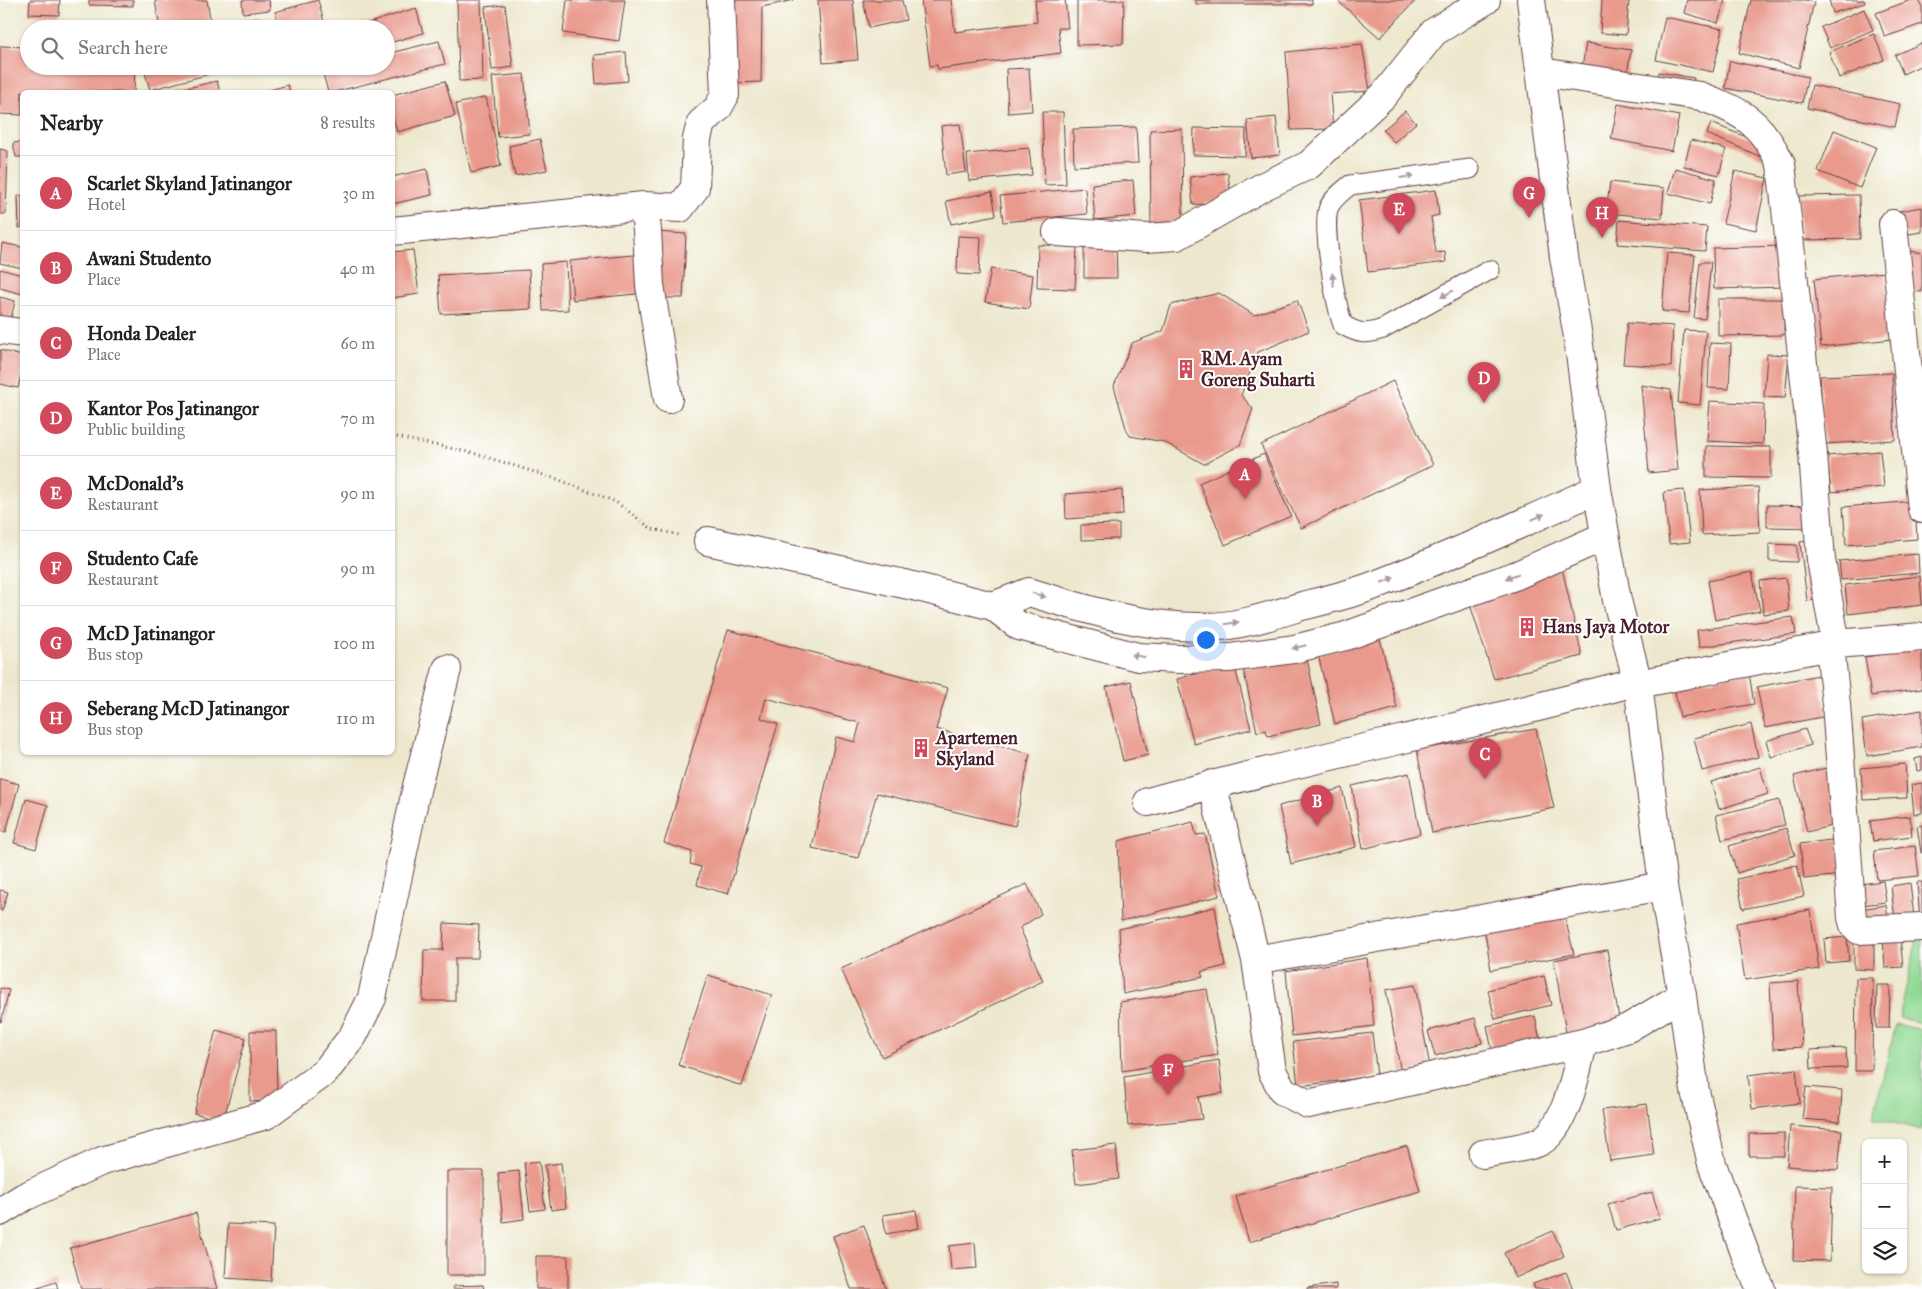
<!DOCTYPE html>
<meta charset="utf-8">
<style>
:root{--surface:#fff;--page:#f2f2f2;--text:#222;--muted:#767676;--line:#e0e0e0;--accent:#d1495b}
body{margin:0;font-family:"IM FELL Great Primer",serif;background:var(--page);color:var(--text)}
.controls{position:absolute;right:15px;bottom:15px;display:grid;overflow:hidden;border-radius:8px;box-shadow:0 1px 4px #0004}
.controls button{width:45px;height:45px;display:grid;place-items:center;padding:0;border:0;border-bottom:1px solid var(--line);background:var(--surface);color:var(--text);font:25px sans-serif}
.you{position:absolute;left:1205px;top:639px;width:18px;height:18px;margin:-12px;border:4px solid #fff;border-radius:50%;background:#1a73e8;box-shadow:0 0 0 8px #1a73e833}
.badge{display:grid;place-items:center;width:32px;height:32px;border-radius:50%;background:var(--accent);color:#fff;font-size:16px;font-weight:700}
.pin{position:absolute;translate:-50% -41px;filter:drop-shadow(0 1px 2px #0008)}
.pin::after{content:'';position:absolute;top:26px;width:18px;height:15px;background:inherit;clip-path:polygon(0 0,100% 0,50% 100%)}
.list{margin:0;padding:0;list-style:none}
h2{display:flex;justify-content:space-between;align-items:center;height:65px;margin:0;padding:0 20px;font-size:21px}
h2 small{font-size:16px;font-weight:400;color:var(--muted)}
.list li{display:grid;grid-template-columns:32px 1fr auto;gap:15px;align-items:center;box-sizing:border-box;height:75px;padding:0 20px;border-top:1px solid var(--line)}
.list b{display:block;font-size:19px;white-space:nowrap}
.list p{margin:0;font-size:16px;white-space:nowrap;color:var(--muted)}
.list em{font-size:16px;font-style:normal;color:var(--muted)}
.icon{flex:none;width:28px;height:28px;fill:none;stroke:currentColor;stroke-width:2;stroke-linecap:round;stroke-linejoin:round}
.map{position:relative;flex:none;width:1922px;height:1289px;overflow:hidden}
.search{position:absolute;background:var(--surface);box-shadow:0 1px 4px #0004;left:20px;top:20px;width:375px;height:55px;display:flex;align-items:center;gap:12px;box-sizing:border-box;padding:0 18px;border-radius:28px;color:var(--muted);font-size:19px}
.panel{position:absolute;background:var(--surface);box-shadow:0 1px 4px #0004;left:20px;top:90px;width:375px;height:665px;border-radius:8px}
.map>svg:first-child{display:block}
.green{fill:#91d994;stroke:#6e7c60}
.building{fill:#e99a8c}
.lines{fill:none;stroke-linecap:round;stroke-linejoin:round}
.service-casing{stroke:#623d43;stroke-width:21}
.minor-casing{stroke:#623d43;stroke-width:30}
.trunk-casing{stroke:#623d43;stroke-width:30}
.path{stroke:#623d43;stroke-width:3;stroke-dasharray:1 4;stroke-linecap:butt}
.service{stroke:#fff;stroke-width:19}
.minor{stroke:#fff;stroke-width:28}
.trunk{stroke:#fff;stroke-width:28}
.oneway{fill:#ae9aa0}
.labels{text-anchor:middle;stroke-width:4;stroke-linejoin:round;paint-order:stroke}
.poi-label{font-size:18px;font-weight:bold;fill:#4a1f2b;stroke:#fff;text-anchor:start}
</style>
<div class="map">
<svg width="1922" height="1289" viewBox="0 0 1922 1289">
<rect width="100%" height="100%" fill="#fff"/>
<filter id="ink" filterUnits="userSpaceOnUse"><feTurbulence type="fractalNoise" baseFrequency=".02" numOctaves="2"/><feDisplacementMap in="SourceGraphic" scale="10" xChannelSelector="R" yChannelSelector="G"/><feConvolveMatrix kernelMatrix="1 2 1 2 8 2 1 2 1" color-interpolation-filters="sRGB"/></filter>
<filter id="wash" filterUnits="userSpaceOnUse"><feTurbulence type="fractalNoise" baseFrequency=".0096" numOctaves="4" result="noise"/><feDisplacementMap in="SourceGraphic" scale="20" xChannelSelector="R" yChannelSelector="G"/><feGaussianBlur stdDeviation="1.12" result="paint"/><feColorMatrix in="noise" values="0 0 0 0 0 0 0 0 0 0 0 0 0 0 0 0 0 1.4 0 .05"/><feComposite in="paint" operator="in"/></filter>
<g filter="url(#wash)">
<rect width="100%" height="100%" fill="#ede8cd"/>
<path class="green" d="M1920,926L1922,927V1023L1899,1018Z
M1896,1024L1922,1030V1130L1873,1118Z"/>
<g id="blocks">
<path class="building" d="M30,0H60L59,15L29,14Z
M89,0H133V6L89,5Z
M160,0H207L211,24L186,29H160L155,1Z
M242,0H269L270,10L243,13Z
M318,0L324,22L303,29H279L275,12Z
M457,0H481L483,80L459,81Z
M567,0H625L619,41L563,33Z
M733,0H794L762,7L761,82L732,83Z
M818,0H853L858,60L823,63Z
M863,0H902L906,20L869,28Z
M921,0H951L955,32L1037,22L1035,0H1065L1068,28H1058L1061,53L938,69L937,65L930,66Z
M1077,0H1124L1123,44L1077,45Z
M1196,0H1312V4H1196Z
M1337,0H1416L1380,38Z
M1602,0H1629L1626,35L1600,33Z
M1687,0H1725L1718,23L1684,13Z
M1751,0H1805L1814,2L1799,68L1739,53Z
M1829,0H1864L1865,3L1833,13Z
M1911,0H1919L1922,7V24L1885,37L1876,13Z
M505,5L513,67L492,70L485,7Z
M416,8L423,33L386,44V29H350Z
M1864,9L1873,30L1830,48L1821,27Z
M1665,17L1723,29L1713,72L1656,60Z
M260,18L261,29H219V24Z
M1874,34L1884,60L1839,78L1829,52Z
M439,41L445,64L334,92H328L322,70L337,66H386V54Z
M1586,43L1631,50L1626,81L1581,74Z
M1922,43V65L1903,74L1895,55Z
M1362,44L1370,91L1330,94L1333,129L1291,130L1286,52Z
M0,46L29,47V66H135L134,92H22V115L0,114Z
M626,52L628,81L596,84L594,55Z
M1730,61L1808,77L1802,103L1725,88Z
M143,66H215L217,72L150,90Z
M1029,68L1032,111L1008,113L1006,69Z
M1659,72L1694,78L1691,90L1657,83Z
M524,74L530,134L498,137L492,77Z
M217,81L220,92H169Z
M445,81L455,116L397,132L392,114V95Z
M288,85L290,92H262Z
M1812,85L1900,104L1895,127L1807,108Z
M486,97L501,166L471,173L456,104Z
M1618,104L1679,116L1672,151L1611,139Z
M1405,111L1416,123L1394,142L1383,130Z
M1042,112H1063L1066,184L1045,185Z
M1276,117L1280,155L1251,158L1247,120Z
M1711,123L1769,146L1764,158L1707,134Z
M960,124L966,172L946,175L941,126Z
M1136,127L1138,163L1074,166L1073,129Z
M1194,128L1246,129L1245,156L1193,155Z
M1182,129L1183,226H1151L1150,130Z
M1834,130L1876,147L1860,188L1818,171Z
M540,139L547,170L515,176L509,146Z
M1691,140L1726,149L1719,175L1684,166Z
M22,142V157H16L13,143Z
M1029,148L1032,175L969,181L967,154Z
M0,149L8,151L6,214H0Z
M1675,168L1716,179L1710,204L1668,193Z
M427,169L432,195L392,204V177Z
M1735,171L1767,178L1756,230L1723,223Z
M1228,173L1231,201L1193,205L1190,177Z
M1133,180L1136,216L1095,220L1092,184Z
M1610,182L1664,188L1662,218L1606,213Z
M1085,188L1087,214L1003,222L1000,196Z
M1436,190L1439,215L1431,217L1436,253L1445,252L1446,262L1368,272L1359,200Z
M992,192L996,215L951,224L946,201Z
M22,195V227L19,228L18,196Z
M1859,195L1860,239L1800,240L1799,196Z
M1922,207V232L1902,235L1899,211Z
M1619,220L1707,227L1705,251L1617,244Z
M656,232L686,234L683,298H654Z
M958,236L981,237L979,275L957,274Z
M1084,240H1116L1117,278H1084Z
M2,243L22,247V268L0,263Z
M1038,245L1077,246L1075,289L1037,288Z
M1783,246L1784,287L1714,289L1713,248Z
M413,250L419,294L392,298V252Z
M1909,251L1922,253V292L1904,290Z
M1667,253L1695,255L1689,313L1662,311Z
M643,254L647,293L573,300L570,261Z
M566,262L568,310L543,311L541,264Z
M1700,262H1711L1705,319L1694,318Z
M0,269L22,275V294L0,288Z
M991,269L1033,275L1029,309L985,302Z
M529,270L531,309L441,314L438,275Z
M1885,272L1892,339L1821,347L1814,279Z
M1219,293L1254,315L1297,300L1309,331L1258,352L1241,395L1253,409L1240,445L1204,464L1164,442L1130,436L1126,428L1114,386L1132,343L1163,331L1171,305Z
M0,297L15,301L9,327L0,325Z
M1718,299H1784V335L1718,336Z
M1627,323L1673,326L1671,367L1623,364Z
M1684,330L1706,331L1700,405L1678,403Z
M1710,343L1731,344L1729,389L1708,388Z
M0,350L22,356V369L18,388L0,384Z
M1767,354L1789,355L1785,398L1764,397Z
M1892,373L1895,440L1824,444L1820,376Z
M1393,381L1433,465L1301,528L1261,445Z
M1641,385L1671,390L1678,470L1649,473Z
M1710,401L1764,404L1763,444L1707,441Z
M1706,446L1771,447V478L1706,477Z
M1880,451L1884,487L1831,492L1827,456Z
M1264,454L1291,516L1225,545L1199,483Z
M1758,487L1760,532L1702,535L1700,490Z
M1122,490L1123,515L1066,519L1065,494Z
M1684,490L1690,542L1669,544L1664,492Z
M1915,501L1917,539L1846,545L1843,507Z
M1767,505L1815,506V528L1767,527Z
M1119,524V539L1081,540V525Z
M1817,540L1824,599L1807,601L1800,542Z
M1769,544L1797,545V562L1769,561Z
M1918,554L1919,573L1841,580L1839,561Z
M1562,568L1582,656L1494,679L1468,598Z
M1752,572L1760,611L1715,620L1708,581Z
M1920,576L1922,605L1848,614L1845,585Z
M1786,578L1789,611L1763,614L1760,581Z
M1793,617L1796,634L1699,647L1697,630Z
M728,630L948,688L936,729L1030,754L1015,826L877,793L858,858L812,848L836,737L855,742L860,723L766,698L761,718L778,724L728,894L697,885L701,867L690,864L692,852L664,843Z
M1380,639L1397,708L1335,724L1318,655Z
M1922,648V689L1871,696L1865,657Z
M1306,654L1321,724L1268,736L1266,730L1257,732L1243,668Z
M1234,664L1251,729L1194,744L1177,679Z
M1749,673L1754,704L1680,717L1674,686Z
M1819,675L1827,716L1765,728L1757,687Z
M1131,681L1148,755L1123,761L1106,687Z
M1922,710V747L1867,756L1862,720Z
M1751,724L1758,757L1702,771L1694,738Z
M1536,729L1554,808L1432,833L1417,750Z
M1805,729L1811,745L1771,757L1766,741Z
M1922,757V770L1917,771L1915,759Z
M1905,764L1907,798L1863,800L1861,768Z
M1760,767L1768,794L1719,809L1711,782Z
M1826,768L1839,824L1807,832L1794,776Z
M1409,773L1420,834L1363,849L1352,786Z
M0,779L19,784L6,832L0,831Z
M1922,783V813L1914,814L1911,785Z
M1342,788L1356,847L1291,864L1279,806Z
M26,799L48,805L36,849L14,843Z
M1779,800L1785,825L1722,840L1716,815Z
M1910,816L1912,836L1873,841L1870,821Z
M1193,822L1196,835L1205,834L1219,896L1121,921L1118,841Z
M1922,825V853H1921L1917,826Z
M1786,828L1795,855L1737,873L1729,846Z
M1838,839L1842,875L1804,879L1800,844Z
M1915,846L1919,876L1877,880L1874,851Z
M1797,865L1804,896L1743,909L1737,879Z
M1883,881L1886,902L1862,905L1860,884Z
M1917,882H1922V919H1920Z
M1910,883L1915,926L1896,928L1891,886Z
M1027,884L1041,914L1020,928L1043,981L882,1057L841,969Z
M0,890L8,892L2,911L0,910Z
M1886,905L1889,925L1864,928L1861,909Z
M1215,907L1225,966L1201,972L1203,977L1123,994L1119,929Z
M1810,910L1819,969L1745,980L1736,923Z
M1564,914L1574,954L1491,970L1485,933Z
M444,923L479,925L478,958H455V1001H423L424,950H443Z
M1847,937L1849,961L1826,963L1824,939Z
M1900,937L1903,967L1885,968L1883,938Z
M1854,942H1874V970L1854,969Z
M1607,950L1620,1024L1566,1033L1554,960Z
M1367,958L1374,1026L1292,1036L1286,971Z
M708,975L772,995L742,1086L678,1065Z
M1544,976L1551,1005L1495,1019L1488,990Z
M1856,978H1873L1872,1071H1855Z
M1798,981L1802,1047L1773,1049L1770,983Z
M1415,985L1430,1067L1401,1073L1386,990Z
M1877,985H1890L1889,1028H1876Z
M0,988L9,990L1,1022H0Z
M1207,989L1218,1055L1122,1071L1120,1002Z
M1535,1016L1541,1045L1493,1055L1487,1026Z
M1475,1018L1482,1043L1435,1056L1428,1031Z
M216,1030L246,1038L223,1121L194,1113Z
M250,1031H276L277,1102L250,1101Z
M1372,1033L1377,1076L1298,1086L1293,1042Z
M1846,1048L1847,1068L1811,1069L1810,1050Z
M1219,1060L1223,1093L1198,1097L1202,1119L1128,1126L1124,1077Z
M1796,1069L1800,1103L1752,1109L1748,1075Z
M1806,1087L1842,1090L1840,1122L1802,1119Z
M1647,1104L1654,1155L1610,1161L1602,1110Z
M1790,1126L1842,1130L1838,1170L1787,1166Z
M1784,1133V1156H1749V1134Z
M1116,1145L1119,1179L1076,1184L1072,1150Z
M1407,1146L1420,1191L1249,1242L1236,1196Z
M539,1161L545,1209L530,1211L524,1163Z
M561,1163L566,1208L551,1210L545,1165Z
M447,1171H484V1275H447Z
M519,1171L524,1219L503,1222L498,1173Z
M1795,1186L1832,1187L1830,1261L1793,1260Z
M1652,1192L1660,1218L1616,1230L1608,1204Z
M916,1210L919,1228L886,1234L883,1215Z
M196,1213L217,1289H81L70,1248Z
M228,1224L274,1226L271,1281L225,1278Z
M864,1225L886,1289H851L833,1236Z
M1553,1231L1564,1256L1515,1278L1504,1253Z
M975,1243L977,1268L951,1270L949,1246Z
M536,1256H568V1289H536Z
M1566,1272L1573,1289H1535L1533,1284Z
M56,1282L58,1289H35Z
M1336,1284V1289H1307V1288Z
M483,1285L484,1289H453V1286Z"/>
</g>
</g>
<g filter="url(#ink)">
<use href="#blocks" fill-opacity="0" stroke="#623d43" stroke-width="1"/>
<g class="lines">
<g class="service-casing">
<path id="service" d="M1470,169L1350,185C1343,191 1333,198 1329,207C1321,224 1336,305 1343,325C1359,334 1365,335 1383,329L1490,270"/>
</g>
<g class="minor-casing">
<path id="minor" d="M1541,72L1700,96C1743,112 1761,122 1781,164L1813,454L1821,560L1836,644L1830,646L1836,704L1852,918L1854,925L1859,930L1922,927
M1893,224L1922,509
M392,231L644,206
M1057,232L1146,238L1177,236L1264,186L1309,165L1383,96L1434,32L1486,0
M0,330L22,333
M668,399L650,285L647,230L644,206L680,208L695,188L697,139L701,123L718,108L725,95L721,0
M708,541L909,585L993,606L1019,626L1138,657L1178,659L1230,658L1294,649L1346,636L1517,575L1605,536
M993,606L1029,592C1087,610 1145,628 1206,627C1238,627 1273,615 1302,606C1326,600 1352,594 1375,585C1450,556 1524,523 1597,489
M1836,644L1922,637
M1638,684L1830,646
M1212,784L1256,960L1272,1071L1283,1091L1308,1104L1583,1043L1628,1028L1682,996
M1148,802C1310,757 1476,726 1638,681
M1256,960L1663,886
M1483,1154C1497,1151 1527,1148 1539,1142C1566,1130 1577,1069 1583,1043
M0,1212L24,1197L102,1161L266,1115L325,1072L353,1036L372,998L417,786L447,669"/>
</g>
<g class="trunk-casing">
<path id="trunk" d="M1531,0L1564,257L1578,337L1597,489L1617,600L1638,684L1663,886L1682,996L1695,1091L1712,1164L1746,1256L1761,1289"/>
</g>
<path class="path" d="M392,436L473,453L557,479L616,502L652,529L680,535"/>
<use href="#service" class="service"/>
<use href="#minor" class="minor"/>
<use href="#trunk" class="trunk"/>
</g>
<defs><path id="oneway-solid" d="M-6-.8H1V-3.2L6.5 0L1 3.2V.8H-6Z" transform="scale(1.25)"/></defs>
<g class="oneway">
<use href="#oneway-solid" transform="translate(1407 177) rotate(-8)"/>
<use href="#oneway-solid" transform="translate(1333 280) rotate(-97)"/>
<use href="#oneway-solid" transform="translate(1447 294) rotate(151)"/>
<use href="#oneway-solid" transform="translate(1538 517) rotate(-24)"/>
<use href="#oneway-solid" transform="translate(1512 576) rotate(159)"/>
<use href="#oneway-solid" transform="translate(1388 580) rotate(-23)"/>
<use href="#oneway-solid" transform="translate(1039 595) rotate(18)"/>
<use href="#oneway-solid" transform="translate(1232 623) rotate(-9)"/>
<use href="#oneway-solid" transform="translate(1299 647) rotate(167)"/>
<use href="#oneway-solid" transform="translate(1138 656) rotate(-171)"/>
</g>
</g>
<defs>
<g id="building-bare" transform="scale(1.5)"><path d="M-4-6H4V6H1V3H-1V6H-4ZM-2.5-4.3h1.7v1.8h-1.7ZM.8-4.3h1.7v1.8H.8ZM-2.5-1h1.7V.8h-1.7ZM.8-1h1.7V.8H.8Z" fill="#d1495b" stroke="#fff" stroke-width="2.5" paint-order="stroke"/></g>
</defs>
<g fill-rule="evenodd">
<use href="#building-bare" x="1186" y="369"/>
<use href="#building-bare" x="1527" y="627"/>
<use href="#building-bare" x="921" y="748"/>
</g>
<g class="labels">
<g class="poi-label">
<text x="1201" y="365">RM. Ayam<tspan x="1201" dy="21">Goreng Suharti</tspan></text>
<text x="1542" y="633">Hans Jaya Motor</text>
<text x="936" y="744">Apartemen<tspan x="936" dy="21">Skyland</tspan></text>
</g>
</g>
</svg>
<div class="controls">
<button>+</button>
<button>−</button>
<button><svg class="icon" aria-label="layers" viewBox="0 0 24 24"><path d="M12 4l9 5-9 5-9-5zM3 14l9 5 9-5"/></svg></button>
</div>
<div class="you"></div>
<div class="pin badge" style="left:1245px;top:499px">A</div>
<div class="pin badge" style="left:1317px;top:826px">B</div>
<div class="pin badge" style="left:1485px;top:779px">C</div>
<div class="pin badge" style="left:1484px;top:403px">D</div>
<div class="pin badge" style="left:1399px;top:234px">E</div>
<div class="pin badge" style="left:1168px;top:1095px">F</div>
<div class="pin badge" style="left:1529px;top:218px">G</div>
<div class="pin badge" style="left:1602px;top:238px">H</div>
<div class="search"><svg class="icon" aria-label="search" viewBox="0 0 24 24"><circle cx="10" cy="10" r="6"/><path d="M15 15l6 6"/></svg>Search here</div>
<section class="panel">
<h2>Nearby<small>8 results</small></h2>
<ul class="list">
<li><span class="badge">A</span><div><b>Scarlet Skyland Jatinangor</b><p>Hotel</p></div><em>30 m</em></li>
<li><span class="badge">B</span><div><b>Awani Studento</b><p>Place</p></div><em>40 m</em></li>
<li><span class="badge">C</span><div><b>Honda Dealer</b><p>Place</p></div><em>60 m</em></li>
<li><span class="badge">D</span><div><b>Kantor Pos Jatinangor</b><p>Public building</p></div><em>70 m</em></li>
<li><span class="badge">E</span><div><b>McDonald's</b><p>Restaurant</p></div><em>90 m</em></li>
<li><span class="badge">F</span><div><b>Studento Cafe</b><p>Restaurant</p></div><em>90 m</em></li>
<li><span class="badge">G</span><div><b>McD Jatinangor</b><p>Bus stop</p></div><em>100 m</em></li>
<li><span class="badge">H</span><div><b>Seberang McD Jatinangor</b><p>Bus stop</p></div><em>110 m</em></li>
</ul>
</section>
</div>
